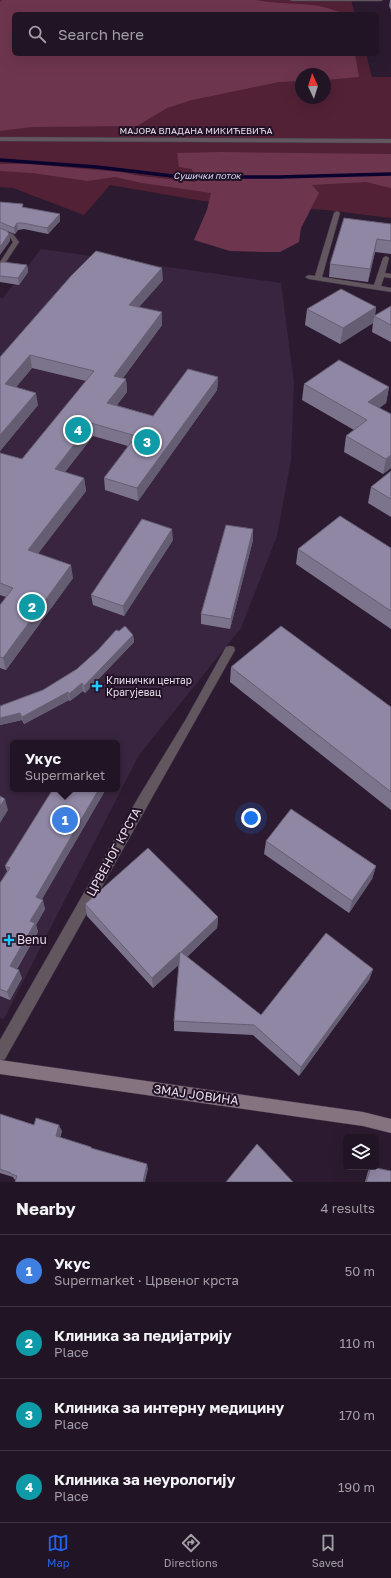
<!DOCTYPE html>
<meta charset="utf-8">
<style>
:root{--surface:#211424;--page:#291d2c;--text:#f1f3f6;--muted:#a29ea6;--line:#3e3341;--accent:#2563eb}
body{margin:0;font-family:"Golos Text",sans-serif;background:var(--page);color:var(--text)}
.controls{position:absolute;right:12px;bottom:12px;display:grid;overflow:hidden;border-radius:6px;box-shadow:0 4px 16px #0002}
.controls button{width:36px;height:36px;display:grid;place-items:center;padding:0;border:0;border-bottom:1px solid var(--line);background:var(--surface);color:var(--text);font:20px sans-serif}
.compass{position:absolute;left:295px;top:68px;width:36px;height:36px;border-radius:50%;background:var(--surface);box-shadow:0 4px 16px #0002;rotate:356deg}
.you{position:absolute;left:251px;top:818px;width:14px;height:14px;margin:-10px;border:3px solid #fff;border-radius:50%;background:#1a73e8;box-shadow:0 0 0 6px #1a73e833}
.badge{display:grid;place-items:center;width:26px;height:26px;border-radius:50%;background:var(--accent);color:#fff;font-size:13px;font-weight:700}
.pin{position:absolute;translate:-50% -50%;border:2px solid #fff;box-shadow:0 1px 4px #0006}
.popup{position:absolute;left:10px;top:740px;width:110px;height:52px;box-sizing:border-box;display:grid;place-content:center;border-radius:6px;background:var(--surface);filter:drop-shadow(0 1px 3px #0005);font-size:13px;white-space:nowrap;color:var(--muted)}
.popup b{font-size:15px;color:var(--text)}
.popup::after{content:'';position:absolute;left:50%;top:100%;margin-left:-8px;border:8px solid transparent;border-top-color:var(--surface)}
.list{margin:0;padding:0;list-style:none}
h2{display:flex;justify-content:space-between;align-items:center;height:52px;margin:0;padding:0 16px;font-size:17px}
h2 small{font-size:13px;font-weight:400;color:var(--muted)}
.list li{display:grid;grid-template-columns:26px 1fr auto;gap:12px;align-items:center;box-sizing:border-box;height:72px;padding:0 16px;border-top:1px solid var(--line)}
.list b{display:block;font-size:15px;white-space:nowrap}
.list p{margin:0;font-size:13px;white-space:nowrap;color:var(--muted)}
.list em{font-size:13px;font-style:normal;color:var(--muted)}
.icon{flex:none;width:22px;height:22px;fill:none;stroke:currentColor;stroke-width:2;stroke-linecap:round;stroke-linejoin:round}
.map{position:relative;flex:none;width:391px;height:1182px;overflow:hidden}
.search{position:absolute;background:var(--surface);box-shadow:0 4px 16px #0002;left:12px;right:12px;top:12px;height:44px;display:flex;align-items:center;gap:10px;box-sizing:border-box;padding:0 14px;border-radius:6px;color:var(--muted);font-size:15px}
.sheet{height:340px;background:var(--surface)}
nav{display:flex;justify-content:space-around;align-items:center;box-sizing:border-box;height:56px;border-top:1px solid var(--line);background:var(--surface);font-size:11px;color:var(--muted)}
nav a{display:grid;justify-items:center;gap:2px}
nav .on{color:var(--accent)}
.map>svg:first-child{display:block}
.built{fill:#39253f;fill-rule:evenodd}
.green{fill:#522136;fill-rule:evenodd}
.forest{fill:#6e364e}
.lines{fill:none;stroke-linecap:round;stroke-linejoin:round}
.stream{stroke:#0b032f;stroke-width:3.5}
.service-casing{stroke:#46364a;stroke-width:1}
.minor-casing{stroke:#46364a;stroke-width:1}
.secondary-casing{stroke:#46364a;stroke-width:1}
.service{fill:#62565f;fill-rule:evenodd}
.minor{fill:#62565f;fill-rule:evenodd}
.secondary{fill:#867380;fill-rule:evenodd}
.wall{fill:#7c748d}
.shaded-wall{fill:#655e73}
.building{fill:#9087a4;stroke:#655e73}
.poi-dot{fill:#22c9fe;stroke:#221226;stroke-width:1.5}
.labels{text-anchor:middle;stroke-width:4;stroke-linejoin:round;paint-order:stroke}
.far-street-label{font-size:9px;fill:#e9deed;stroke:#221226}
.far-water-label{font-size:9px;font-style:italic;fill:#d5d8f9;stroke:#221226}
.poi-label{font-size:10px;fill:#e9deed;stroke:#221226;text-anchor:start}
.near-street-label{font-size:12px;fill:#e9deed;stroke:#221226}
.near-poi-label{font-size:12px;fill:#e9deed;stroke:#221226;text-anchor:start}
</style>
<div class="map">
<svg width="391" height="1182" viewBox="0 0 391 1182">
<rect width="100%" height="100%" fill="#2c1b30"/>
<path class="built" d="M41,249L281,283L294,383L291,460L277,536L241,628L139,755L4,1019L0,1018V298H3ZM13,743H117V789H13Z"/>
<path class="green" d="M0,0H351L355,14H14V54H366L372,77H391V218L326,210L203,201L110,185L84,215L13,188L0,187ZM301,74H325V98H301Z"/>
<path class="forest" d="M2,0H256C284,6 317,0 343,14H14V54H355L359,77L325,80V74H301V81L279,82L192,100L167,108L137,126L32,127L0,131V2Z
M222,152L391,154V188L366,182L312,185L319,193L301,228L299,242L280,252H260L230,251L194,240L207,210L211,193L142,183L115,177L87,181L33,173L0,171V164H29L120,172L141,176L195,182L192,169L179,167L177,153Z"/>
<g class="lines">
<path class="stream" d="M0,160L97,167L181,177H278L391,174"/>
<g class="service-casing">
<path id="service" d="M337,211L340,213L322,277L374,285L383,258L386,256L389,258L385,273L391,274V278L384,277L381,286L391,288V292L309,279L305,277L309,275L315,276L334,213Z"/>
</g>
<g class="minor-casing">
<path id="minor" d="M290,0H383L381,1H292Z
M0,137L391,139V143L0,141Z
M0,229L13,234L19,242L2,268L0,269V262L13,242L9,236L0,233Z
M230,646L234,647L235,650L5,1059L0,1061V1040L138,798L186,719L226,647Z"/>
</g>
<g class="secondary-casing">
<path id="secondary" d="M0,1060L363,1112L391,1119V1133L363,1126L0,1074Z"/>
</g>
<use href="#service" class="service"/>
<use href="#minor" class="minor"/>
<use href="#secondary" class="secondary"/>
</g>
<path class="wall" d="M390,0H391V10L389,6Z
M0,202L23,204V207L60,221L48,234L24,229L18,230L15,234L7,231L9,234L10,241L0,228Z
M391,224V254L375,252L368,282L329,277L330,264Z
M0,263L27,265L28,272L19,285L0,282Z
M163,280L139,307L162,325L123,378L126,379L127,392L116,405L153,416L218,377L217,390L138,501L105,490L104,478L128,446L93,436L65,472L84,478L86,491L38,553L73,578L6,670L0,668V605L6,597L0,595V453L22,459L86,381L32,368L16,387L38,405L0,451V357Z
M391,306V342L372,332L373,323L340,344L305,325L307,309L376,307L375,316Z
M304,384L389,387L386,403L379,408L391,414V468L383,474L344,452L346,436L354,430L302,400Z
M391,471V517L368,503L371,487Z
M253,529V540L230,629L201,624V614Z
M173,540L124,616L93,605L91,595Z
M391,548V629L296,564L298,549Z
M119,631L133,635L134,642L85,693L83,691L70,701L69,700L24,724L22,720L0,725V706L43,690L77,669Z
M231,667L391,707V810L230,682Z
M53,789H106L42,899L45,909L36,925L38,932L17,969L22,978L10,1000L0,996V883L7,871L5,866Z
M266,841L376,866L372,879L349,913L264,854Z
M85,904L218,917L217,928L187,957L261,1015L373,969L369,980L299,1076L253,1035L174,1031V1021L179,964L153,988L87,916Z
M0,1114L34,1125L62,1131L60,1138L148,1169L16,1180L14,1179L13,1177L0,1173Z
M371,1167L391,1182H365L368,1171Z"/>
<path class="shaded-wall" d="M60,214V221L48,234L47,228Z
M17,223L18,230L15,234L14,228Z
M9,234L10,241L0,255V247Z
M377,239L375,252L368,282L370,269Z
M27,265L28,272L19,285L18,278Z
M162,268L163,280L130,317L129,305Z
M376,307L373,323L340,344L343,328Z
M162,312V325L115,389L114,376Z
M30,355L32,368L8,397L5,384Z
M218,377L217,390L138,501L137,488Z
M126,379L127,392L109,416L107,403Z
M389,387L386,403L366,418L368,402Z
M36,393L38,405L0,451V435Z
M91,423L93,436L57,482L55,469Z
M391,455V468L383,474L386,459Z
M84,478L86,491L31,563L28,550Z
M172,529L173,540L124,616L123,606Z
M253,529V540L230,629L231,619Z
M71,565L73,578L6,670L3,658Z
M133,635L134,642L85,693L84,686Z
M82,683L83,691L70,701L69,694Z
M68,692L69,700L24,724L22,717Z
M20,713L22,720L0,725V718Z
M118,755L119,766L117,770V758Z
M99,789H106L38,906L36,897Z
M5,799L8,810L0,823V806Z
M376,866L372,879L349,913L352,901Z
M43,900L45,909L36,925L38,932L13,974L10,966L30,921Z
M218,917L217,928L181,962V952Z
M180,952L181,963L153,988L152,978Z
M373,969L369,980L299,1076L301,1067Z
M19,970L22,978L10,1000L7,992Z
M59,1125L62,1131L58,1142L56,1136Z
M147,1164L148,1169L145,1182H143Z"/>
<path class="building" d="M0,202L23,204L22,207L60,214L47,228L23,223H17L14,228L0,222Z
M344,218L391,224V241L377,239L370,269L330,264Z
M0,228L7,231L9,234L0,247Z
M96,251L162,268L129,305L162,312L114,376L126,379L107,403L153,416L188,369L218,377L137,488L104,478L136,436L91,423L55,469L84,478L28,550L71,565L3,658L0,657V605L13,588L0,583V453L22,459L94,371L30,355L5,384L36,393L0,435V357L71,276Z
M3,262L27,265L18,278L0,276V263Z
M341,289L376,307L343,328L307,309Z
M391,306V325L374,316Z
M339,360L389,387L368,402L391,414V455L386,459L346,436L367,420L304,384Z
M391,471V499L371,487Z
M340,516L391,548V611L298,549Z
M142,519L172,529L123,606L91,595Z
M226,525L253,529L231,619L201,614Z
M125,626L133,635L84,686L82,683L69,694L68,692L22,717L20,713L0,718V706L43,690L77,669L98,650L116,630L119,631Z
M281,626L391,707V792L231,667Z
M83,741L87,743H81Z
M53,789H99L36,897L43,900L30,921L35,923L10,966L19,970L7,992L0,989V883L10,868L5,866Z
M0,796L5,799L0,806Z
M291,809L376,866L352,901L266,841Z
M148,848L218,917L181,952L261,1015L326,933L373,969L301,1067L254,1025L174,1021L180,952L152,978L85,904Z
M0,1114L34,1125L36,1118L59,1125L56,1136L91,1147V1148L147,1164L143,1182H15L17,1176L11,1174V1173L0,1169Z
M257,1144L293,1182H226Z
M371,1167L391,1171V1182H366Z"/>
<g class="poi-dot">
<path d="M95 680h4v4h4v4h-4v4h-4v-4h-4v-4h4z"/>
<path d="M7 934h4v4h4v4h-4v4h-4v-4h-4v-4h4z"/>
</g>
<g class="labels">
<g class="far-street-label">
<text x="196" y="134">МАЈОРА ВЛАДАНА МИКИЋЕВИЋА</text>
</g>
<g class="far-water-label">
<text x="207" y="179">Сушички поток</text>
</g>
<g class="poi-label">
<text x="106" y="684">Клинички центар<tspan x="106" dy="12">Крагујевац</tspan></text>
</g>
<g class="near-street-label">
<text transform="translate(114 852) rotate(-61)" y="4">ЦРВЕНОГ КРСТА</text>
<text transform="translate(196 1095) rotate(8)" y="4">ЗМАЈ ЈОВИНА</text>
</g>
<g class="near-poi-label">
<text x="17" y="944">Benu</text>
</g>
</g>
</svg>
<div class="controls">
<button><svg class="icon" aria-label="layers" viewBox="0 0 24 24"><path d="M12 4l9 5-9 5-9-5zM3 14l9 5 9-5"/></svg></button>
</div>
<svg class="compass" viewBox="-18 -18 36 36"><path d="M0-13l5 13h-10z" fill="#e53935"/><path d="M0 13l5-13h-10z" fill="#a29ea6"/></svg>
<div class="you"></div>
<div class="pin badge" style="left:65px;top:820px;background:#3f7fe0">1</div>
<div class="popup"><b>Укус</b>Supermarket</div>
<div class="pin badge" style="left:32px;top:607px;background:#0f9aa8">2</div>
<div class="pin badge" style="left:147px;top:442px;background:#0f9aa8">3</div>
<div class="pin badge" style="left:78px;top:430px;background:#0f9aa8">4</div>
<div class="search"><svg class="icon" aria-label="search" viewBox="0 0 24 24"><circle cx="10" cy="10" r="6"/><path d="M15 15l6 6"/></svg>Search here</div>
</div>
<section class="sheet">
<h2>Nearby<small>4 results</small></h2>
<ul class="list">
<li><span class="badge" style="background:#3f7fe0">1</span><div><b>Укус</b><p>Supermarket · Црвеног крста</p></div><em>50 m</em></li>
<li><span class="badge" style="background:#0f9aa8">2</span><div><b>Клиника за педијатрију</b><p>Place</p></div><em>110 m</em></li>
<li><span class="badge" style="background:#0f9aa8">3</span><div><b>Клиника за интерну медицину</b><p>Place</p></div><em>170 m</em></li>
<li><span class="badge" style="background:#0f9aa8">4</span><div><b>Клиника за неурологију</b><p>Place</p></div><em>190 m</em></li>
</ul>
</section>
<nav>
<a class="on"><svg class="icon" aria-label="map" viewBox="0 0 24 24"><path d="M3 6l6-2 6 2 6-2v14l-6 2-6-2-6 2zM9 4v14M15 6v14"/></svg>Map</a>
<a><svg class="icon" aria-label="directions" viewBox="0 0 24 24"><path d="M12 3l9 9-9 9-9-9zM9 14v-3h6M13 9l2 2-2 2"/></svg>Directions</a>
<a><svg class="icon" aria-label="saved" viewBox="0 0 24 24"><path d="M7 4h10v16l-5-4-5 4z"/></svg>Saved</a>
</nav>
